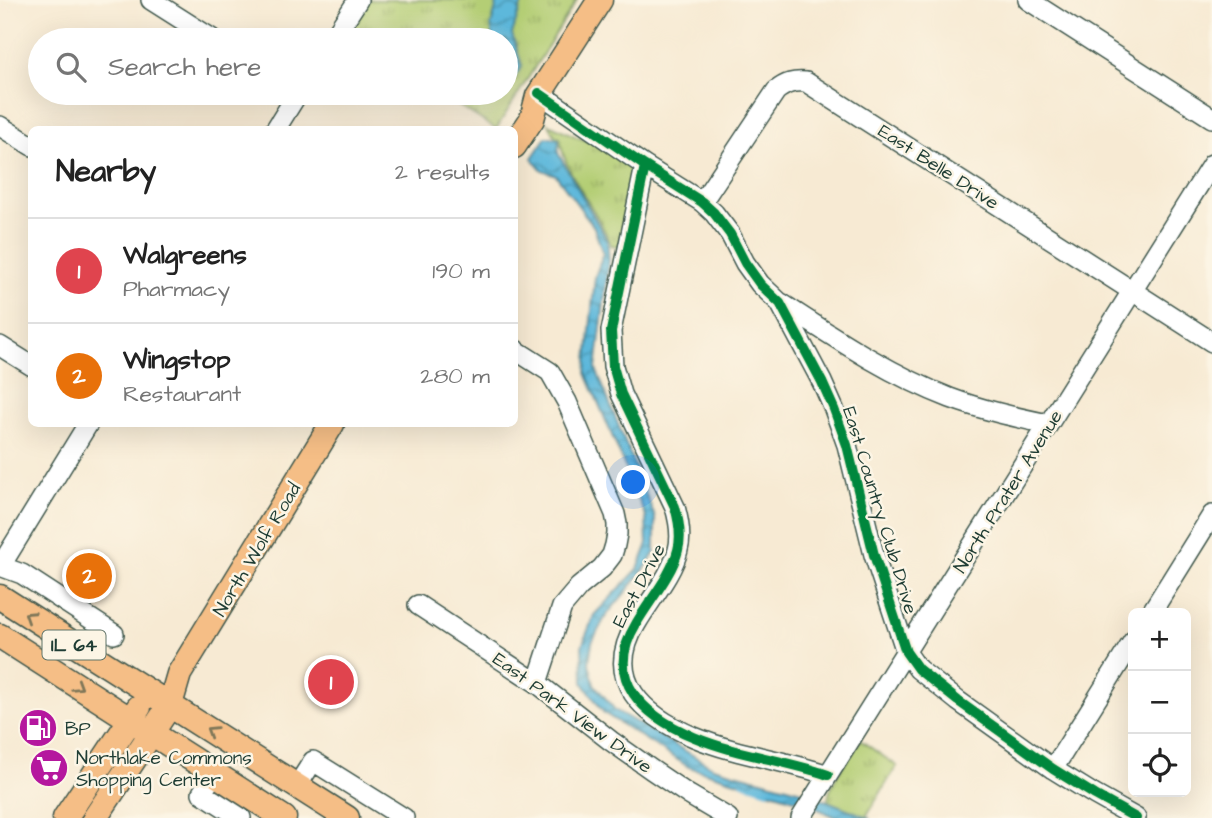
<!DOCTYPE html>
<meta charset="utf-8">
<style>
:root{--surface:#fff;--page:#f6f6f6;--text:#222;--muted:#767676;--line:#e0e0e0;--accent:#0f766e}
body{margin:0;font-family:"Architects Daughter",sans-serif;background:var(--page);color:var(--text)}
.controls{position:absolute;right:21px;bottom:21px;display:grid;overflow:hidden;border-radius:10px;box-shadow:0 7px 28px #0002}
.controls button{width:63px;height:63px;display:grid;place-items:center;padding:0;border:0;border-bottom:2px solid var(--line);background:var(--surface);color:var(--text);font:35px sans-serif}
.you{position:absolute;left:634px;top:483px;width:24px;height:24px;margin:-18px;border:5px solid #fff;border-radius:50%;background:#1a73e8;box-shadow:0 0 0 10px #1a73e833}
.badge{display:grid;place-items:center;width:46px;height:46px;border-radius:50%;background:var(--accent);color:#fff;font-size:23px;font-weight:700}
.pin{position:absolute;translate:-50% -50%;border:4px solid #fff;box-shadow:0 2px 7px #0006}
.list{margin:0;padding:0;list-style:none}
h2{display:flex;justify-content:space-between;align-items:center;height:91px;margin:0;padding:0 28px;font-size:30px}
h2 small{font-size:23px;font-weight:400;color:var(--muted)}
.list li{display:grid;grid-template-columns:46px 1fr auto;gap:21px;align-items:center;box-sizing:border-box;height:105px;padding:0 28px;border-top:2px solid var(--line)}
.list b{display:block;font-size:26px;white-space:nowrap}
.list p{margin:0;font-size:23px;white-space:nowrap;color:var(--muted)}
.list em{font-size:23px;font-style:normal;color:var(--muted)}
.icon{flex:none;width:38px;height:38px;fill:none;stroke:currentColor;stroke-width:2;stroke-linecap:round;stroke-linejoin:round}
.map{position:relative;flex:none;width:1212px;height:818px;overflow:hidden}
.search{position:absolute;background:var(--surface);box-shadow:0 7px 28px #0002;left:28px;top:28px;width:490px;height:77px;display:flex;align-items:center;gap:18px;box-sizing:border-box;padding:0 24px;border-radius:38px;color:var(--muted);font-size:26px}
.panel{position:absolute;background:var(--surface);box-shadow:0 7px 28px #0002;left:28px;top:126px;width:490px;height:301px;border-radius:10px}
.map>svg:first-child{display:block}
.park{fill:url(#park-tufts);stroke:#6a8654;stroke-width:2}
.water{fill:url(#water-waves);stroke:#3e7a88;stroke-width:2}
.lines{fill:none;stroke-linecap:round;stroke-linejoin:round}
.stream{stroke:#5db8db;stroke-width:3.5}
.minor-casing{stroke:#3f574c;stroke-width:22}
.major-casing{stroke:#3f574c;stroke-width:27}
.minor{stroke:#fff;stroke-width:19}
.major{stroke:#f5be86;stroke-width:24}
.cycleway-casing{stroke:#fcf5e5;stroke-width:15}
.cycleway{stroke:#00873e;stroke-width:10}
.oneway{stroke:#7f7759}
.labels{text-anchor:middle;stroke-width:5;stroke-linejoin:round;paint-order:stroke}
.shield{fill:#fcf5e5;stroke:#617469;stroke-width:2}
.shield-label{font-size:18px;font-weight:bold;fill:#1f3d34}
.street-label{font-size:19px;fill:#1f3d34;stroke:#fcf5e5}
.poi-label{font-size:19px;fill:#1f3d34;stroke:#fcf5e5;text-anchor:start}
</style>
<div class="map">
<svg width="1212" height="818" viewBox="0 0 1212 818">
<defs>
<pattern id="park-tufts" width="24" height="20" patternUnits="userSpaceOnUse" patternTransform="scale(1.75)"><rect width="24" height="20" fill="#b4ce74"/><path d="M3 7l-1-3M5 7V3M7 7l1-3M15 17l-1-3M17 17v-4M19 17l1-3" fill="none" stroke="#92a860"/></pattern>
<pattern id="water-waves" width="16" height="10" patternUnits="userSpaceOnUse" patternTransform="scale(1.75)"><rect width="16" height="10" fill="#5db8db"/><path d="M0 5q4-4 8 0t8 0" fill="none" stroke="#4c97b2"/></pattern>
</defs>
<rect width="100%" height="100%" fill="#fcf5e5"/>
<filter id="ink" filterUnits="userSpaceOnUse"><feTurbulence type="fractalNoise" baseFrequency=".0143" numOctaves="2"/><feDisplacementMap in="SourceGraphic" scale="14" xChannelSelector="R" yChannelSelector="G"/><feConvolveMatrix kernelMatrix="1 2 1 2 8 2 1 2 1" color-interpolation-filters="sRGB"/></filter>
<filter id="wash" filterUnits="userSpaceOnUse"><feTurbulence type="fractalNoise" baseFrequency=".00686" numOctaves="4" result="noise"/><feDisplacementMap in="SourceGraphic" scale="28" xChannelSelector="R" yChannelSelector="G"/><feGaussianBlur stdDeviation="1.57" result="paint"/><feColorMatrix in="noise" values="0 0 0 0 0 0 0 0 0 0 0 0 0 0 0 0 0 1.4 0 .05"/><feComposite in="paint" operator="in"/></filter>
<g filter="url(#wash)">
<rect width="100%" height="100%" fill="#f7ead3"/>
<path class="park" d="M364,0H577L496,129L439,93H506V40H357L343,31Z
M549,124L579,138L599,144L635,168L622,247L611,245C598,210 563,174 560,138L555,136Z
M860,740L897,766L865,818L828,801C828,783 851,756 860,740Z"/>
<path class="water" d="M498,0H523L512,34L522,66L507,89L506,40H493L491,25Z
M546,137L559,139L558,153L607,240L609,260L596,369L655,517V552L644,570L606,616L592,642L589,663L594,684L615,710L713,767L802,791L870,818H838L798,800L689,767L604,713L583,683L582,646L594,615L638,569L647,546L646,517L586,373L595,277L603,254L594,227L556,175L542,170L532,158Z"/>
<g class="lines">
<path class="stream" d="M742,783L768,791"/>
</g>
</g>
<g filter="url(#ink)">
<g class="lines">
<g class="minor-casing">
<path id="minor" d="M151,0L214,40
M1028,0L1212,118
M332,40L358,0
M539,93L645,166L702,202L714,213L730,234L745,263L760,284L780,303L822,382L834,409L847,445L874,555L906,652L918,669L958,701L1053,769L1095,795L1136,818
M0,126L32,146
M275,130L298,93
M645,166L611,331L613,366L621,394L675,507C679,521 682,536 678,550C672,575 649,601 636,624C602,680 644,716 694,737C737,755 784,760 828,775
M702,202L776,91C786,83 793,81 806,82L1212,342
M781,303C835,338 890,375 950,398C982,410 1015,417 1048,424
M0,346L32,366
M514,349L550,372L567,402L615,514L617,524V534L615,545L612,555L602,568L579,587L562,607L537,683
M0,566L22,574L114,634
M0,567L88,424
M418,605L537,683L611,741L652,770L689,795L728,818
M1151,613L1212,515
M1053,769L1133,641
M214,773L202,793L241,818
M297,786L313,761L404,818
M801,818L1212,164"/>
</g>
<g class="major-casing">
<path id="major" d="M514,146L532,119L538,96L600,0
M0,597L347,818
M0,636L284,818
M65,818L139,707
M95,818L170,705L179,674L332,424"/>
</g>
<use href="#minor" class="minor"/>
<use href="#major" class="major"/>
<g class="cycleway-casing">
<path id="cycleway" d="M539,93L645,166L702,202L714,213L730,234L745,263L760,284L780,303L822,382L834,409L847,445L874,555L906,652L918,669L958,701L1053,769L1095,795L1136,818
M645,166L611,331L613,366L621,394L675,507C679,521 682,536 678,550C672,575 649,601 636,624C602,680 644,716 694,737C737,755 784,760 828,775"/>
</g>
<use href="#cycleway" class="cycleway"/>
</g>
<defs><path id="oneway-chevron" d="M-2-3.5L2.5 0L-2 3.5" fill="none" stroke-width="1.6" stroke-linecap="round" stroke-linejoin="round" transform="scale(1.75)"/></defs>
<g class="oneway">
<use href="#oneway-chevron" transform="translate(29 616) rotate(-147)"/>
<use href="#oneway-chevron" transform="translate(78 686) rotate(32)"/>
<use href="#oneway-chevron" transform="translate(211 731) rotate(-148)"/>
</g>
</g>
<defs>
<g id="fuel-disc" transform="scale(2.0125)"><circle r="9.5" fill="#b5179e" stroke="#fcf5e5"/><path d="M-5.5-6h7V0h2V4h1.3V-2.5L3-4.5l.8-.8L6-3V5H2.5V1h-1V6h-7ZM-4.2-4.7v3.2H.2V-4.7Z" fill="#fff"/></g>
<g id="supermarket-disc" transform="scale(2.0125)"><circle r="9.5" fill="#b5179e" stroke="#fcf5e5"/><path d="M-6-5.5h2.5l.6 2H6L4.5 2H-2.5L-4.4-4H-6ZM-1.5 3.2a1.3 1.3 0 1 0 .1 0ZM3 3.2a1.3 1.3 0 1 0 .1 0Z" fill="#fff"/></g>
</defs>
<g fill-rule="evenodd">
<use href="#fuel-disc" x="38" y="728"/>
<use href="#supermarket-disc" x="49" y="768"/>
</g>
<g class="labels">
<rect class="shield" x="42.5" y="630.5" width="63" height="29" rx="5"/>
<g class="shield-label">
<text x="74" y="651">IL 64</text>
</g>
<g class="street-label">
<text transform="translate(939 166) rotate(33)" y="7">East Belle Drive</text>
<text transform="translate(1007 491) rotate(-58)" y="7">North Prater Avenue</text>
<text transform="translate(881 510) rotate(73)" y="7">East Country Club Drive</text>
<text transform="translate(256 549) rotate(-59)" y="7">North Wolf Road</text>
<text transform="translate(638 585) rotate(-62)" y="7">East Drive</text>
<text transform="translate(573 712) rotate(36)" y="7">East Park View Drive</text>
</g>
<g class="poi-label">
<text x="65" y="735">BP</text>
<text x="76" y="764">Northlake Commons<tspan x="76" dy="22">Shopping Center</tspan></text>
</g>
</g>
</svg>
<div class="controls">
<button>+</button>
<button>−</button>
<button><svg class="icon" aria-label="locate" viewBox="0 0 24 24"><circle cx="12" cy="12" r="6"/><path d="M12 2v4M12 18v4M2 12h4M18 12h4"/></svg></button>
</div>
<div class="you"></div>
<div class="pin badge" style="left:331px;top:682px;background:#e0444e">1</div>
<div class="pin badge" style="left:89px;top:576px;background:#e8710a">2</div>
<div class="search"><svg class="icon" aria-label="search" viewBox="0 0 24 24"><circle cx="10" cy="10" r="6"/><path d="M15 15l6 6"/></svg>Search here</div>
<section class="panel">
<h2>Nearby<small>2 results</small></h2>
<ul class="list">
<li><span class="badge" style="background:#e0444e">1</span><div><b>Walgreens</b><p>Pharmacy</p></div><em>190 m</em></li>
<li><span class="badge" style="background:#e8710a">2</span><div><b>Wingstop</b><p>Restaurant</p></div><em>280 m</em></li>
</ul>
</section>
</div>
